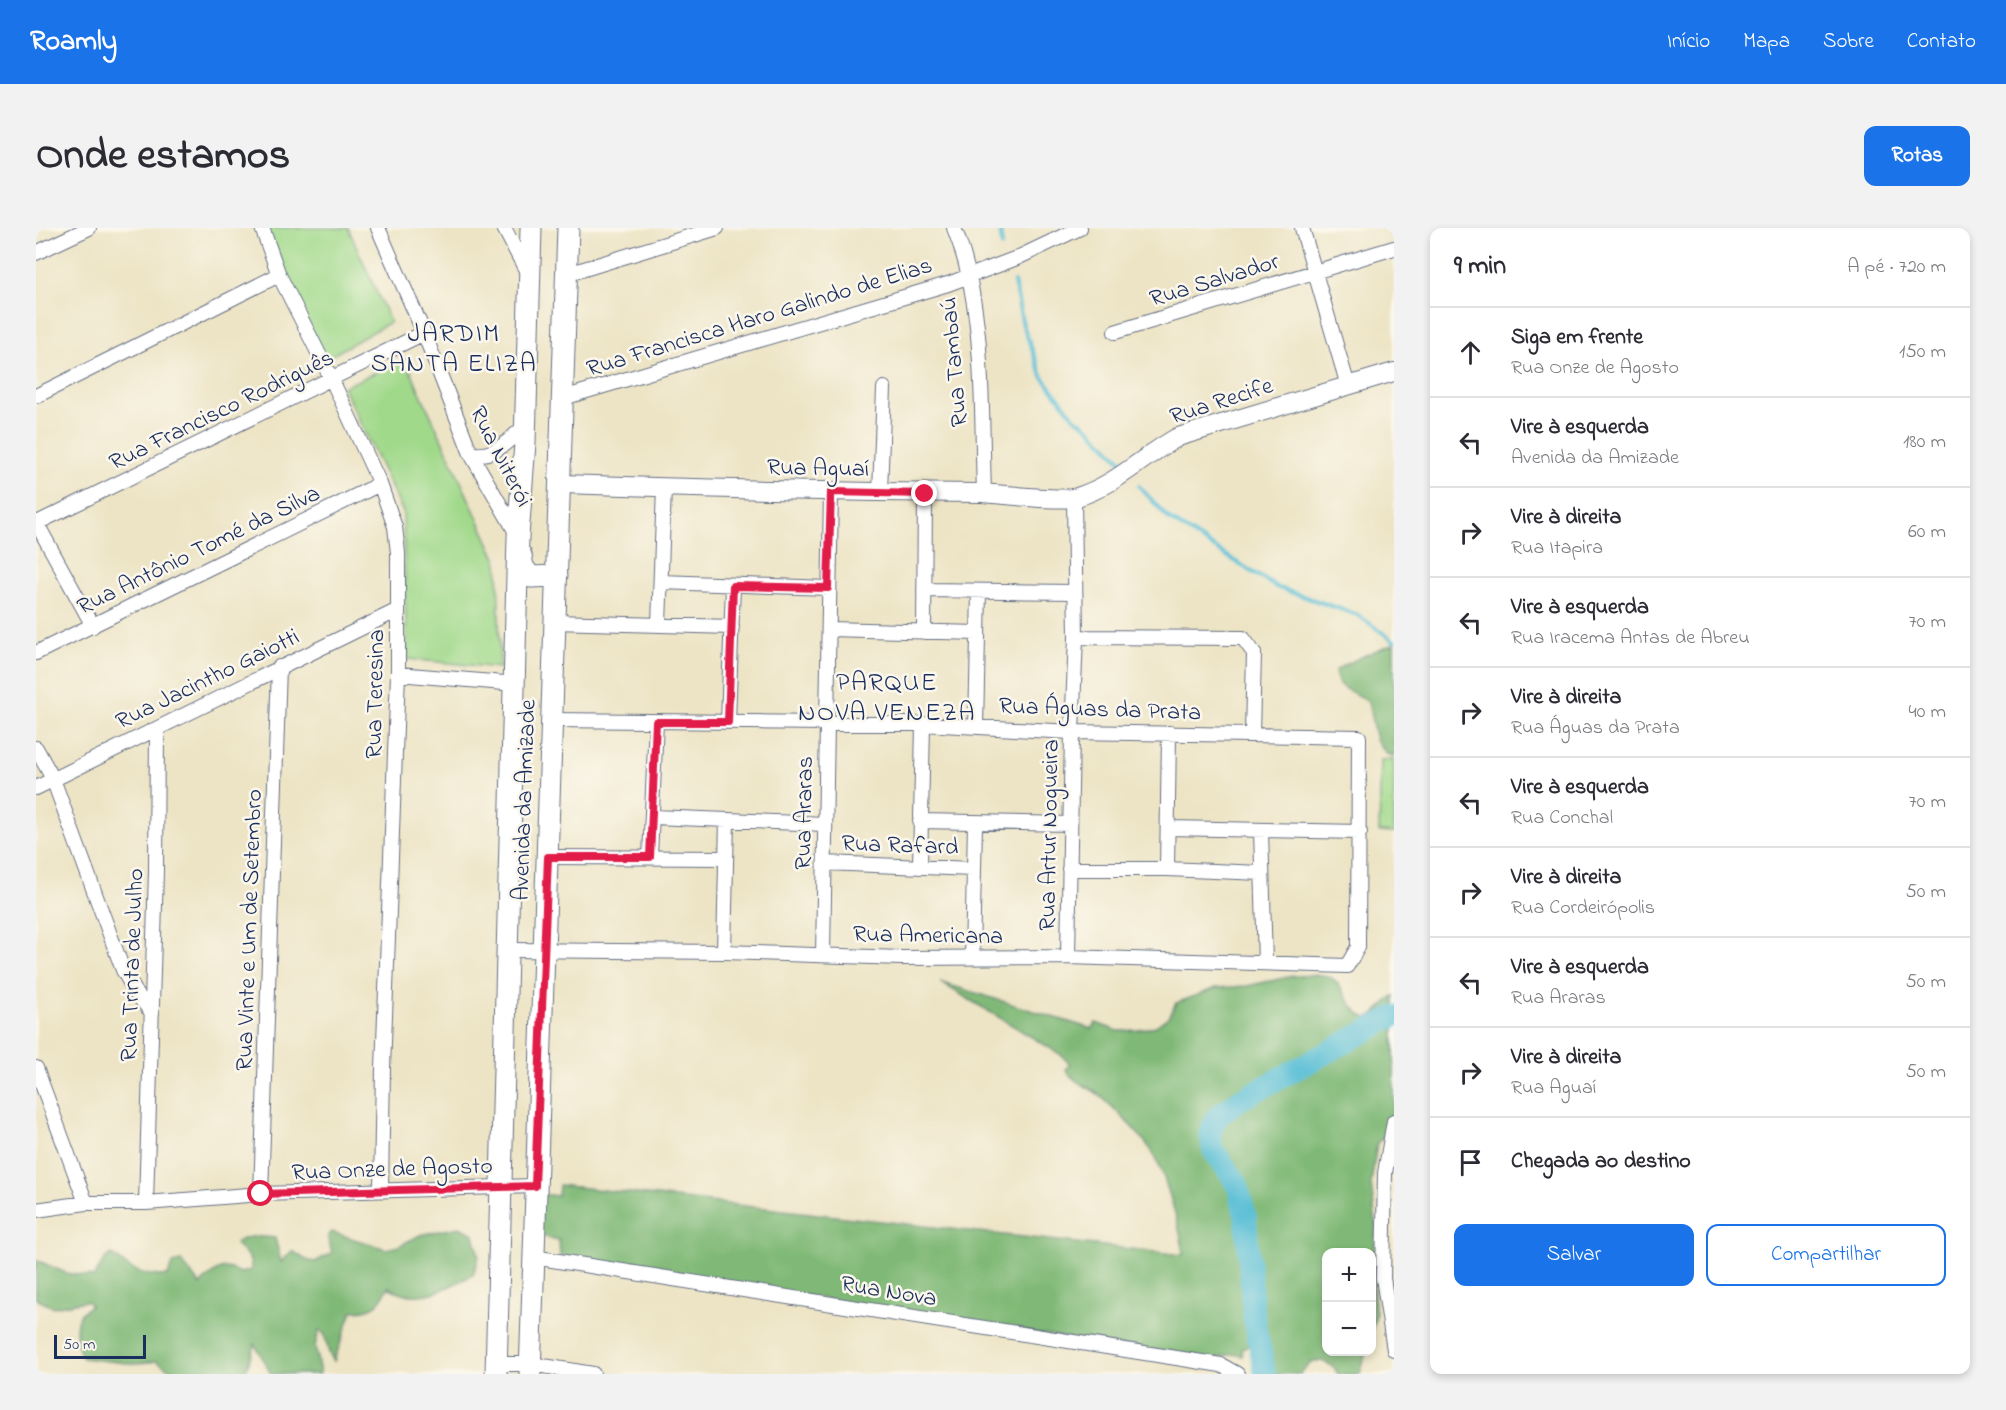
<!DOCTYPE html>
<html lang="pt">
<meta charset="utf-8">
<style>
:root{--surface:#fff;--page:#f2f2f3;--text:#2b2b33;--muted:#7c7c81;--line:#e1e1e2;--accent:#1a73e8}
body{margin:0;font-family:"Indie Flower",sans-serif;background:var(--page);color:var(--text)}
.controls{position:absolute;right:18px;bottom:18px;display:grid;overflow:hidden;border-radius:12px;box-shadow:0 3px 9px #0003}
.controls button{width:54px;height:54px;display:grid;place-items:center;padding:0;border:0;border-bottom:2px solid var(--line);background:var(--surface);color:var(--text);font:30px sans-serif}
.scale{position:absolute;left:18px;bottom:15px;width:92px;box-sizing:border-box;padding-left:6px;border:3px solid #1b2f5e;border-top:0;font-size:16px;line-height:21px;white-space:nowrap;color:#1b2f5e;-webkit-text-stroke:4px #fbf7ec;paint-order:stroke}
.stop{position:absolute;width:18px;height:18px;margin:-14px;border:4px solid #e11d48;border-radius:50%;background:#fff}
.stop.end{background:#e11d48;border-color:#fff;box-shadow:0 2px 6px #0008}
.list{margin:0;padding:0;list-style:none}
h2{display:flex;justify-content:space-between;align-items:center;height:78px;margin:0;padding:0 24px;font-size:26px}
h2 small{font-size:20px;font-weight:400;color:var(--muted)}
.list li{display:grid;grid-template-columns:39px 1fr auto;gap:18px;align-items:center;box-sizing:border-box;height:90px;padding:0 24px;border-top:2px solid var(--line)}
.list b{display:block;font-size:22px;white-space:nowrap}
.list p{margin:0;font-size:20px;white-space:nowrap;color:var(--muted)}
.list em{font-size:20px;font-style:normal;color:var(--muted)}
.actions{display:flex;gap:12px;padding:18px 24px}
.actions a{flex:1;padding:14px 0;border:2px solid var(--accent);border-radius:12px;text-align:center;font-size:21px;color:var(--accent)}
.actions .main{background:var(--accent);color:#fff}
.icon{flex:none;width:33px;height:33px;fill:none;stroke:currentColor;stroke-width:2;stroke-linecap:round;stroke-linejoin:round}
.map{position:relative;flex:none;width:1358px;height:1146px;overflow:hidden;border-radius:12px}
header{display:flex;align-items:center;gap:36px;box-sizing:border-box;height:84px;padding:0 30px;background:var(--accent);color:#fff}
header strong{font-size:28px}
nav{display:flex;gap:33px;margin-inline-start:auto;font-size:21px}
.intro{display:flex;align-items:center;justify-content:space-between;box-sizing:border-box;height:144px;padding:0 36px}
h1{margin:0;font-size:42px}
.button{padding:15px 27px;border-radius:12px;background:var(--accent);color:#fff;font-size:21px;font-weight:700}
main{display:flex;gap:36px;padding:0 36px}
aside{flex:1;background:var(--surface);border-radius:12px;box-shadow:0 3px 9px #0003}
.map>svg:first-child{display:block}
.green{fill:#a1d98b;stroke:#5e8474;stroke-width:1.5}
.forest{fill:#80b977;stroke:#4e746a;stroke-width:1.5}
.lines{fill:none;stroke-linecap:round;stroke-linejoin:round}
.stream{stroke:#57bed5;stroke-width:4}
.river{stroke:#57bed5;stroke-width:22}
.street-casing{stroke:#646e82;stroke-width:16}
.secondary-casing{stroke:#646e82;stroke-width:20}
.primary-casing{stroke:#646e82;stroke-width:23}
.street{stroke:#fff;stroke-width:14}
.secondary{stroke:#fff;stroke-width:18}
.primary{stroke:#fff;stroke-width:21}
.route{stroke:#e11d48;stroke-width:8}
.labels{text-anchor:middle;stroke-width:5;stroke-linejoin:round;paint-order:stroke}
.street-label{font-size:24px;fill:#1b2f5e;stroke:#fbf7ec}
.neighbourhood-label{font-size:26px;letter-spacing:1.5px;fill:#1b2f5e;stroke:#fbf7ec}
</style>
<header>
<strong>Roamly</strong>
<nav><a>Início</a><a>Mapa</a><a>Sobre</a><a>Contato</a></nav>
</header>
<div class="intro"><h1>Onde estamos</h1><a class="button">Rotas</a></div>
<main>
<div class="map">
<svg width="1358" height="1146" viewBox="0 0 1358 1146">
<rect width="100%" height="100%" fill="#fbf7ec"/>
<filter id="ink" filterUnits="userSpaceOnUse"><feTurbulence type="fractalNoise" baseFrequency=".0167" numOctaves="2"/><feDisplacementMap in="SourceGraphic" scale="12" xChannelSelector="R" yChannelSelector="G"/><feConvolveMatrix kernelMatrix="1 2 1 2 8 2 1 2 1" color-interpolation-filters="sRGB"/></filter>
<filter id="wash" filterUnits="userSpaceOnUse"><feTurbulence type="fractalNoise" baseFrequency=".008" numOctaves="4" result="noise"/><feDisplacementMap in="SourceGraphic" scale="24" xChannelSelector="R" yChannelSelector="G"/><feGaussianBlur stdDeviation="1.35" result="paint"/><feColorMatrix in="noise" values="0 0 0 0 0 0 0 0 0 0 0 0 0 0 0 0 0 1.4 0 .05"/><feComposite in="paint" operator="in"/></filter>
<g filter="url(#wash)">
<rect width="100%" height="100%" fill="#ede4c5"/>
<path class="green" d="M230,0H312L354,94L288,132Z
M369,131L462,335L464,440L371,431L367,284L307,159Z
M1358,531V605L1343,604L1345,532Z"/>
<path class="forest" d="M1358,416V528L1351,526L1340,512L1332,474C1318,460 1302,467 1299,443C1305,438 1347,418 1358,416Z
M1257,748C1267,748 1282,745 1291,748C1308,753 1311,782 1331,790C1342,786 1348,775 1358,768V900L1341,915L1335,956L1340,997L1337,1057L1340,1087L1336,1101V1024H1290V1124H1330L1324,1146H1302C1297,1136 1287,1132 1276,1133L1264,1146H1221L1213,1117L1206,1121L1207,1128L1196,1126L1172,1133L524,1028L523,1012L499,1007L503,966L522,968L523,957L1147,1027C1147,1007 1128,943 1117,925C1109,911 1075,877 1063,867C1051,857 1039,856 1030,842L1034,836L1024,826L904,754L1056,801L1060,795L1082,803L1102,802L1120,798L1132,789L1140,775L1180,760L1211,758Z
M423,999L438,1006L443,1028L437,1047C408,1062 383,1077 352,1059C343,1078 337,1083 316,1083L298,1133L293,1125L288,1105L283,1103L279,1118L284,1146H235L219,1116L210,1142L205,1146H140L121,1133L98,1136L47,1130C41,1122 37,1096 44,1087C46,1083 52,1080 55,1077L50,1073L17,1079L0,1071V1032L30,1045L58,1049L69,1031L76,1026C93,1042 108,1049 132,1048L136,1036L145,1033L164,1057C178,1044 185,1034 204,1045L215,1042C217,1030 207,1023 199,1016C210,1006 225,1009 239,1010L245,1034L256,1023L270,1032L279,1034L296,1025L292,1008L296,1004L350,1021L363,1018L384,1007Z"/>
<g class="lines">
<path class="stream" d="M964,0L966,18
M978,54L987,97L1006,148L1038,189L1053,200L1089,237
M1103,258L1133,291L1240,359L1322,387L1358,413"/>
<path class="river" d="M1229,1146L1217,1084L1210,990L1201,955L1177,922L1174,904L1181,889L1202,873L1358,788"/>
</g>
</g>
<g filter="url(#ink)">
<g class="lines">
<g class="street-casing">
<path id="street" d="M226,0L243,47L296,152L344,256L359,299L362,325V446L347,840L345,962
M342,0L388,105L435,226L481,306
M468,0L492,46
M918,0C950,78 945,182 948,265
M1266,0L1312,158
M0,25L53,0
M532,46L681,0
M1079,104L1358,20
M0,168L243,47
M527,170L912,56L981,30L1044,0
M435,226C461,229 470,214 489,198
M844,264L848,160
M0,294L57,398
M1,295L388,105
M625,354L792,360
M888,362L1039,364
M518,394L696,399
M623,396L628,260
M793,401L942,405
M888,404L889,266
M1040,409L1207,410L1218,425L1216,506
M0,425L344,256
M362,446L480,456
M692,494L697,358
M940,499L943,363
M0,520L17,551L87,742L100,765L116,785
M0,560L362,382
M617,589L789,596
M884,593L1034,596
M1133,600L1324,604
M1225,603L1229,734
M512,629L690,630
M614,629L620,494
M789,635L937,641
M884,638L887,496
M1033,641H1131L1225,645
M1131,641L1133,505
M472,722L688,724L865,730L1032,729L1311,738L1322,719L1323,509L1036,504L887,496L516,492
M688,724L691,592
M787,727L795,264
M936,729L939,596
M1032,729L1036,504L1040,409L1038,270
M0,840L50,975
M1358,893L1349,945L1347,1050L1358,1122
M225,966L243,439
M110,975L120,643L121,501
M0,982L50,975H110L225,966L499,958
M497,1029L1185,1137L1201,1146
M461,1136H495L557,1146"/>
</g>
<g class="secondary-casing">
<path id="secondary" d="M526,256C666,261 805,264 945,265C966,266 1025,274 1041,269C1080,257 1107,228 1142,209L1358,144"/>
</g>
<g class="primary-casing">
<path id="primary" d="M485,327L487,339L495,349L521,348
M460,1146L482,309L489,215L495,0
M494,1146L532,0"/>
</g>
<use href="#street" class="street"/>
<use href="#secondary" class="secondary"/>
<use href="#primary" class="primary"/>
</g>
</g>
<g class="lines" filter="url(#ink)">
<path class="route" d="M225,966L499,958L512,629H614L620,494H692L697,358L792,360L795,264L889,266"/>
</g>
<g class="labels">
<g class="street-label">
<text transform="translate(1178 51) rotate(-17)" y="8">Rua Salvador</text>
<text transform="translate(723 88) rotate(-17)" y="8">Rua Francisca Haro Galindo de Elias</text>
<text transform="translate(917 134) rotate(-95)" y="8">Rua Tambaú</text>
<text transform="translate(1185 172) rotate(-18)" y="8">Rua Recife</text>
<text transform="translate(185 181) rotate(-26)" y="8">Rua Francisco Rodriguês</text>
<text transform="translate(466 228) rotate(63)" y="8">Rua Niterói</text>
<text transform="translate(782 239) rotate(1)" y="8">Rua Aguaí</text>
<text transform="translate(162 321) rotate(-26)" y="8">Rua Antônio Tomé da Silva</text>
<text transform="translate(171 450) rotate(-26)" y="8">Rua Jacintho Gaiotti</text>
<text transform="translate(338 466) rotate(-89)" y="8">Rua Teresina</text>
<text transform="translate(1064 480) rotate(2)" y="8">Rua Águas da Prata</text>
<text transform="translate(487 572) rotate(-88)" y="8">Avenida da Amizade</text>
<text transform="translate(767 585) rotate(-89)" y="8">Rua Araras</text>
<text transform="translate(1012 607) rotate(-89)" y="8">Rua Artur Nogueira</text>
<text transform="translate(864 616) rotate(2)" y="8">Rua Rafard</text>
<text transform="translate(212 702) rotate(-88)" y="8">Rua Vinte e Um de Setembro</text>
<text transform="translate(892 706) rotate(1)" y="8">Rua Americana</text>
<text transform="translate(95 737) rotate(-88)" y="8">Rua Trinta de Julho</text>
<text transform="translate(356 940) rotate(-2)" y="8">Rua Onze de Agosto</text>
<text transform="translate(853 1062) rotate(9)" y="8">Rua Nova</text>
</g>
<g class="neighbourhood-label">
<text x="418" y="113">JARDIM<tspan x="418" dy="30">SANTA ELIZA</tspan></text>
<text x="851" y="462">PARQUE<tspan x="851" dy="30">NOVA VENEZA</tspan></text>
</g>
</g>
</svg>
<div class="controls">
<button>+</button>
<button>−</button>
</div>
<div class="scale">50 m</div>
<div class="stop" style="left:225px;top:966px"></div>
<div class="stop end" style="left:889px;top:266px"></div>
</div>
<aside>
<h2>9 min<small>A pé · 720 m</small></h2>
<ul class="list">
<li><svg class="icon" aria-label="ahead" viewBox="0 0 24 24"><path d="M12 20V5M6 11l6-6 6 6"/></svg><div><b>Siga em frente</b><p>Rua Onze de Agosto</p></div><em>150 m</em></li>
<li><svg class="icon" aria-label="left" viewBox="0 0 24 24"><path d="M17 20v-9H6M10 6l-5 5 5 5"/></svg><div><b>Vire à esquerda</b><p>Avenida da Amizade</p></div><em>180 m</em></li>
<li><svg class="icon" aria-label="right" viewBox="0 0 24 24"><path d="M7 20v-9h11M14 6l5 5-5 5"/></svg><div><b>Vire à direita</b><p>Rua Itapira</p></div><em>60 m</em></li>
<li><svg class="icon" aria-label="left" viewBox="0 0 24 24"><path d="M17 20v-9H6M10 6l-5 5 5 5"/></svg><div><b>Vire à esquerda</b><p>Rua Iracema Antas de Abreu</p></div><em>70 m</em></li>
<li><svg class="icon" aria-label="right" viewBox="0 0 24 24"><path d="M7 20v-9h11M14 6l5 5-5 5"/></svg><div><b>Vire à direita</b><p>Rua Águas da Prata</p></div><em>40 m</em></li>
<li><svg class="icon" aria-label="left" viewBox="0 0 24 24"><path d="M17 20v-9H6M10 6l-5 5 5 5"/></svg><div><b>Vire à esquerda</b><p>Rua Conchal</p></div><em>70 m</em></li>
<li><svg class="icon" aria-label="right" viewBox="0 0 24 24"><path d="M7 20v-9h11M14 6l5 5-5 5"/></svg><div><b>Vire à direita</b><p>Rua Cordeirópolis</p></div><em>50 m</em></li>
<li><svg class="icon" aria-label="left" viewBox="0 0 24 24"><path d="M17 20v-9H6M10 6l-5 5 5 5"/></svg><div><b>Vire à esquerda</b><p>Rua Araras</p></div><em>50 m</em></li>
<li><svg class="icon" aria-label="right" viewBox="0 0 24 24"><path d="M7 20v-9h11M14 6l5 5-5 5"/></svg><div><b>Vire à direita</b><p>Rua Aguaí</p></div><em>50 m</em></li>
<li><svg class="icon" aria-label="arrive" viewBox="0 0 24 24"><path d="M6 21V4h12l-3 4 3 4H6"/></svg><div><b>Chegada ao destino</b></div></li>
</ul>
<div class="actions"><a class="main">Salvar</a><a>Compartilhar</a></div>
</aside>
</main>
